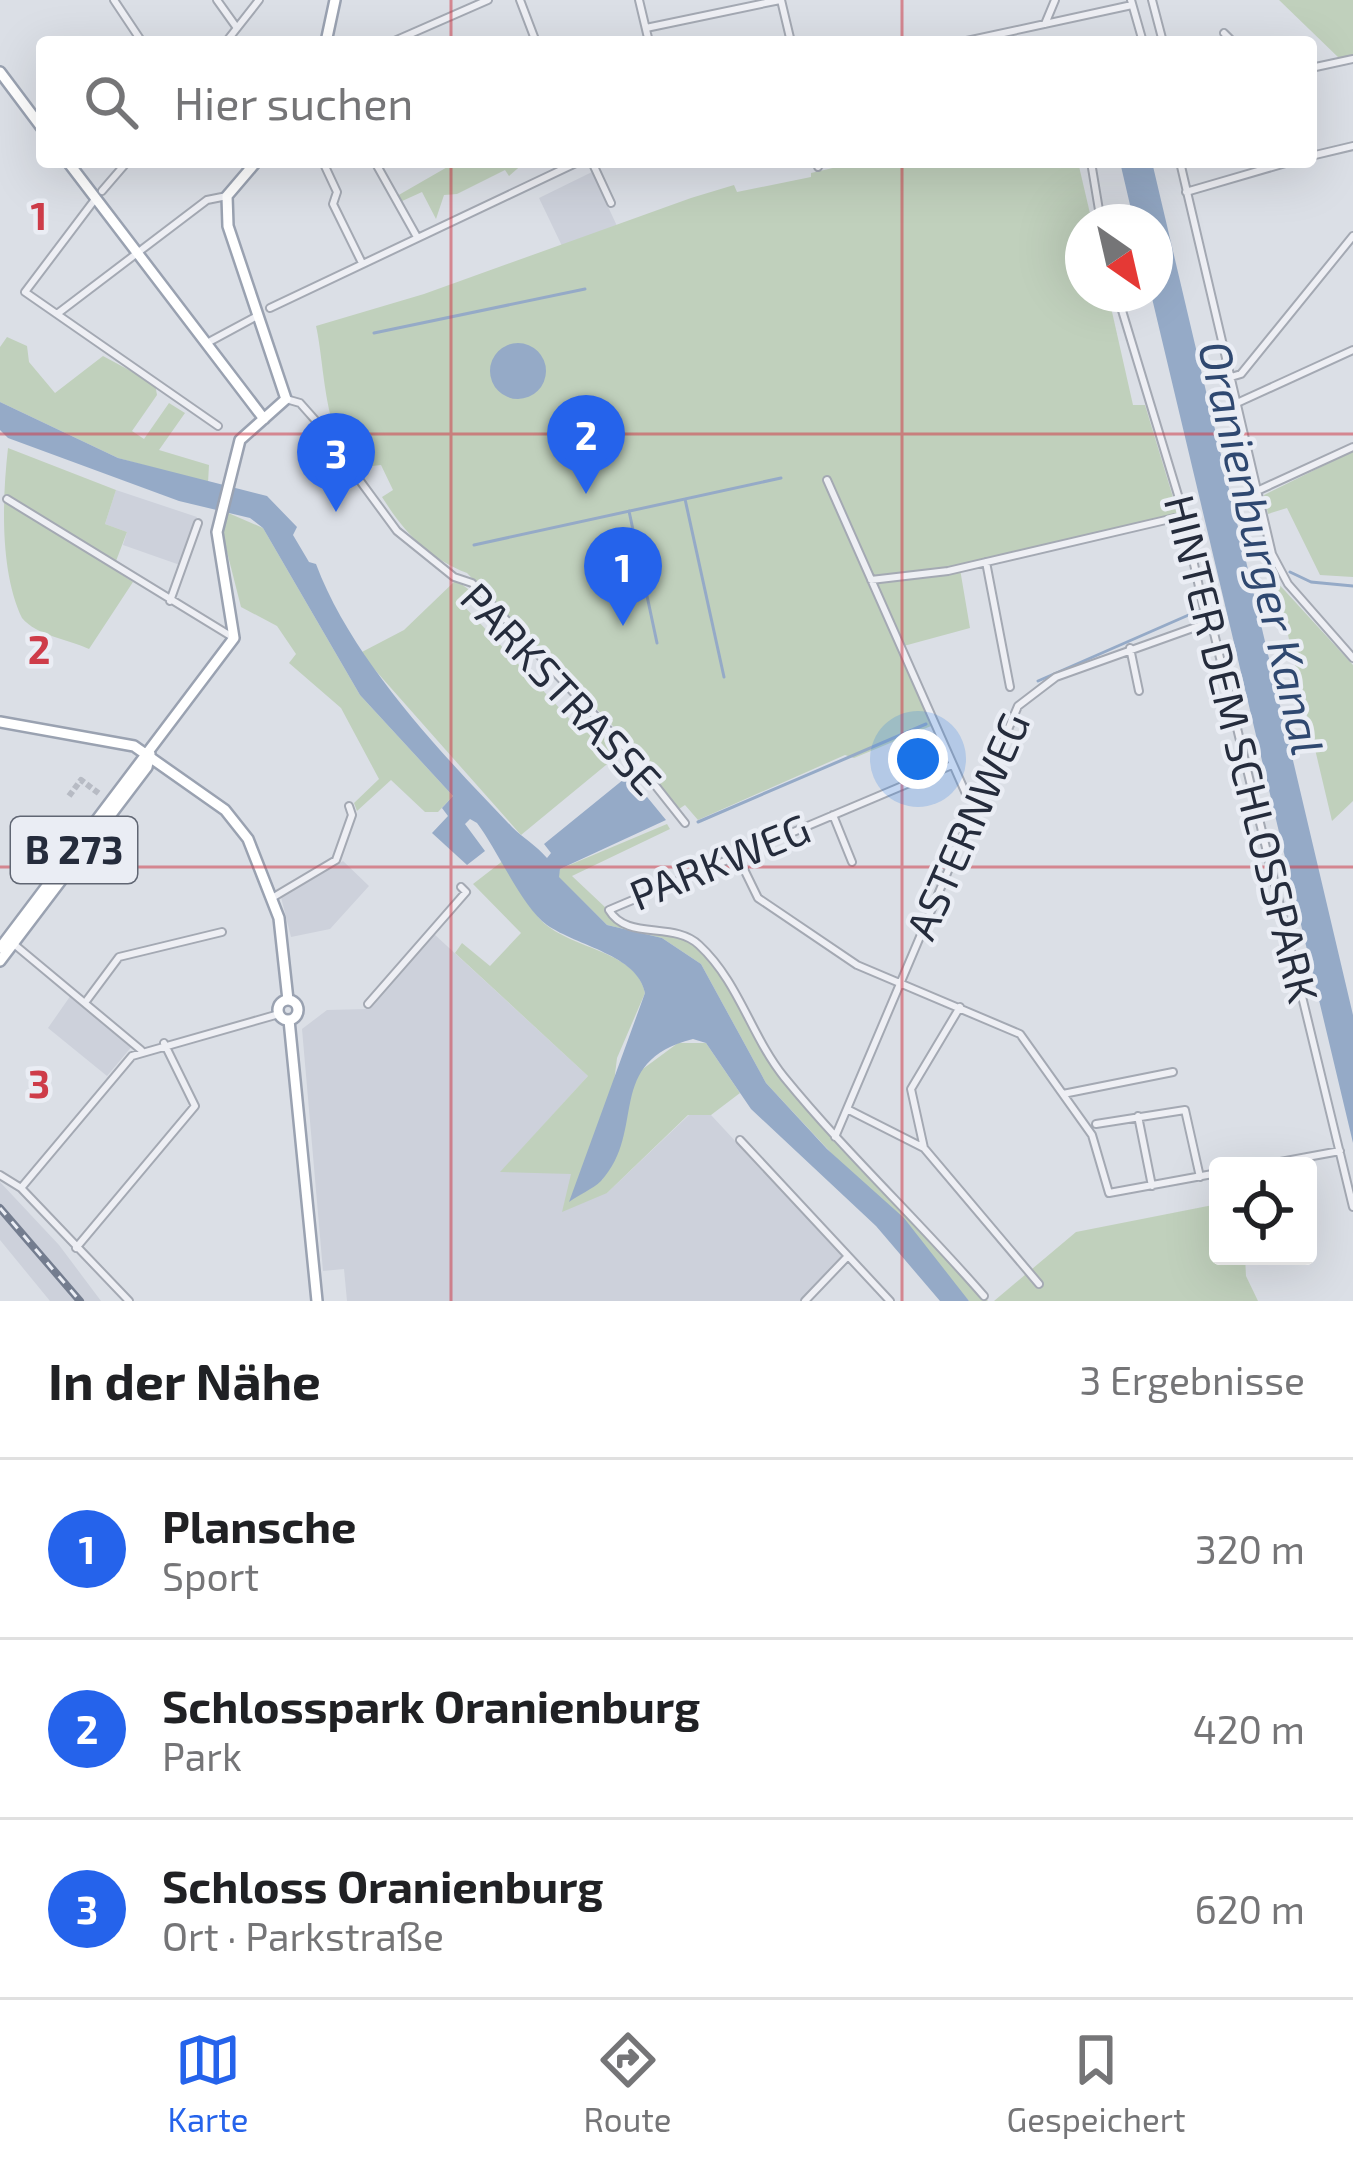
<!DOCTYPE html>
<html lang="de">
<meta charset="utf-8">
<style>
:root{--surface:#fff;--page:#f6f6f6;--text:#202124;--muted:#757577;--line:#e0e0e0;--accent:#2563eb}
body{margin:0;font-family:"Exo 2",sans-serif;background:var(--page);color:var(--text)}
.controls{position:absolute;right:36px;bottom:36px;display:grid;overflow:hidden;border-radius:12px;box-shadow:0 12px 48px #0002}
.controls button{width:108px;height:108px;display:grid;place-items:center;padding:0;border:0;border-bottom:3px solid var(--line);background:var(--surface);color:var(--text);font:60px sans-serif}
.compass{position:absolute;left:1065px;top:204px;width:108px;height:108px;border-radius:50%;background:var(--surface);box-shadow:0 12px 48px #0002;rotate:146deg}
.you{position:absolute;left:918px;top:759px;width:42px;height:42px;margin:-30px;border:9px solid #fff;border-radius:50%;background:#1a73e8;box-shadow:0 0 0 18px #1a73e833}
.badge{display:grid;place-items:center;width:78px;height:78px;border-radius:50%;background:var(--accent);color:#fff;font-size:39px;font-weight:700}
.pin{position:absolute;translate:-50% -99px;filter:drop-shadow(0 3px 6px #0008)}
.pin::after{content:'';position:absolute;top:63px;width:42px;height:36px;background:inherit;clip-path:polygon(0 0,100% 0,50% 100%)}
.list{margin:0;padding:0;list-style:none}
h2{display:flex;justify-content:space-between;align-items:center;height:156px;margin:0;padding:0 48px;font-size:51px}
h2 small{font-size:39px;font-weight:400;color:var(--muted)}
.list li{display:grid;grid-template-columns:78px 1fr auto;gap:36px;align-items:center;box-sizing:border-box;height:180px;padding:0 48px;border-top:3px solid var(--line)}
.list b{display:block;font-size:45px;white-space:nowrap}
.list p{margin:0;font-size:39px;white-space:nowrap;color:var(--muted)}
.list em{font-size:39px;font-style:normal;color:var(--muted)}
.icon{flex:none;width:66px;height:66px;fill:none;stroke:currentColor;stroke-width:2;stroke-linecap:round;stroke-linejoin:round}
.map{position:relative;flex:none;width:1353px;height:1301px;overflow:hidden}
.search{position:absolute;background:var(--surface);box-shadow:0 12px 48px #0002;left:36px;right:36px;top:36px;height:132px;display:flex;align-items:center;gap:30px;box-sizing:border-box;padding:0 42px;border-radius:12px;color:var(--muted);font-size:45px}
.sheet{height:696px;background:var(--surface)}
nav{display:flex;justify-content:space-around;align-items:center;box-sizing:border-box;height:168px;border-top:3px solid var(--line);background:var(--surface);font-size:33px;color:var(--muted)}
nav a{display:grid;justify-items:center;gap:6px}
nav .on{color:var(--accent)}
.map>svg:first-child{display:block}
.built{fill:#cdd1db}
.green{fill:#c0d0bc}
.water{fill:#95aac7}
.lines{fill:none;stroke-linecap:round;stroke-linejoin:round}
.stream{stroke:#95aac7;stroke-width:3}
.minor-tunnel{stroke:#b7bbc4;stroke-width:6;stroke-dasharray:6 3;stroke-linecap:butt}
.minor-casing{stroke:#a4a9b3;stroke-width:10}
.major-casing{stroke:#9aa2b1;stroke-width:14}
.minor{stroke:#eeeff4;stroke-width:6}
.major{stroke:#fff;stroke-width:9}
.rail-casing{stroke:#747d8f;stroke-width:8}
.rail{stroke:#eaedf4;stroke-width:3;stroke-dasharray:9;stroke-linecap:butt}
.grid{fill:none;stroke:#ce3c49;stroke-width:3;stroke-opacity:0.55}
.labels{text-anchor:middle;stroke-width:9;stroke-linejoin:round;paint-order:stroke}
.shield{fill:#eaedf4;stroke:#606673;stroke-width:3}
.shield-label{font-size:39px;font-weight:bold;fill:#252c3c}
.street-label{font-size:42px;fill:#252c3c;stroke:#eaedf4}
.water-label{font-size:45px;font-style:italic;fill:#2f4870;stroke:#eaedf4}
.grid-label{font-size:39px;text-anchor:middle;font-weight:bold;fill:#ce3c49;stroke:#eaedf4;stroke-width:9;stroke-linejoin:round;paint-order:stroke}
</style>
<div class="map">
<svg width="1353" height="1301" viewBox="0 0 1353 1301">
<rect width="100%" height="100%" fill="#dbdfe6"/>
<path class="built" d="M592,172L617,226L562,246L539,198Z
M116,490L197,517L180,565L123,545L127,532L105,524Z
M343,861L369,886L330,929L291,937L281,897Z
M434,934L588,1076L502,1171L572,1173L607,1193L689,1115H711L843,1257L800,1301H347L344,1269L323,1271L302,1029L327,1010L368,1009Z
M71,995L133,1045L107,1076L48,1028Z
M0,1182L59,1245L101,1301H50L0,1240Z"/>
<path class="green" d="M1279,0H1353V55L1339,58Z
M456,162H525L509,176L505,170L457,194L444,195L436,219L422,192L400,202L397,196Z
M859,162H1078L1092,222H1083V294H1108L1133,405H1145L1179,517L960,569L970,628L900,647L936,724L854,758L845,755L698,820L685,805L679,809L612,725L467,573C428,558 404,532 382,497L393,490L381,465L372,466L365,457L355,461C324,438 325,366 316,326L424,294L691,198L734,185L737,192L811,177V173Z
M7,337L27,346L29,362L55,393L103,356L155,384L157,395L132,431L144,439L169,403L185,413L159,450L209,465L208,483L118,458L0,402V347Z
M8,448L116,490L105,524L127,532L113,569L133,582L89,649C68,639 37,636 22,618C0,572 2,501 8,448Z
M1353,451V577L1320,575L1287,508L1268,514L1264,495Z
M226,512L263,528L360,695L453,796L438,812H425L391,780L357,811L354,803L379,779L341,708L289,663L296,654L277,626L241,607L223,536Z
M456,580L472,592L461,603L580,730L592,723L580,710L584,707L623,751L521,835L360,653L404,630Z
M1275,580L1353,665V801L1332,821Z
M667,824L670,829L572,876L624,925L682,932L698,943L726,976L780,1072L988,1301H969L766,1083L701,964L662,938L607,925L558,877L560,869Z
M504,860C515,879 525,902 539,918C567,950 637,949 645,993L617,1058L602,1180L621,1138L636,1074L678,1043H706L740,1093L711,1115H688L607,1193L562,1212L571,1174L500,1172L588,1076L455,953L462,943L490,966L521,933L473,884Z
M1218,1204V1256H1245L1246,1276L1258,1301H994L1076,1232Z"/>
<path class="water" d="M1120,162H1152L1353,1015V1143L1151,294L1155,222H1134Z
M490 371a28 28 0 1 1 56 0a28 28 0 1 1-56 0Z
M0,402L118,458L267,496L297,527L293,535L309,562L316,564C352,660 441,753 512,827C523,838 536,845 547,858L551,853L544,844L629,775L666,820L560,869L559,877L607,925L662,938L701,964L766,1083L827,1149L904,1218L969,1301H940L876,1226L751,1109L706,1043L693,1039C603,1062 648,1130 601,1181C593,1189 578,1195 569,1202L645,993C638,955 577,946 547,925C522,907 497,849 477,823L470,819L465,824L485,851L467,865L432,833L448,816L442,808L453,796L360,695L263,528L250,518L179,501L8,438L0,430Z"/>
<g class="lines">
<path class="stream" d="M374,333L585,289
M685,499L724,677
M629,511L657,643
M474,545L781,478
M1290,572L1311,582L1353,586
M1038,681L1200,610
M698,822L926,724"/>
<path class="minor-tunnel" d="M69,796L81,780L101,795"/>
<g class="minor-casing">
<path id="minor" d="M114,0L142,42
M217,0L237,28
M520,0L536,42
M639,0L649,42
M781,0L791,42
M1131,0L1143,42
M1152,0L1163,42
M1045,24L1055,0
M646,28L780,0
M1224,33L1233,42
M226,42L259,0
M392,42L488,0
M962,42L1132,5
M1311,68L1353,59
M1311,156L1353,146
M323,162L337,192L333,204L362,263
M375,162L417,237
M592,162L611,203
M817,162L818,167
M1091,162L1101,222
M1180,162L1272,554L1288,584L1353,658
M102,191L127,162
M1186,192L1289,162
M96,198L25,292L218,426
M1117,294L1181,505L1207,623L1213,629L1353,1207
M270,308L578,162
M57,314L207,200L227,196
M207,343L259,315
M1231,377L1241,374L1353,236
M286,399L300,403L316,421L397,531L454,577L472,583L628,751L685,823
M1237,403L1353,350
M827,480L967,796L975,801
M1257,491L1353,447
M7,499L234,638
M986,562L1010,687
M871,580L948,571L1183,516
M170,601L198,523
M1130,648L1139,691
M952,765L609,910C627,941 674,921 699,945C739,982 751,1036 784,1077C846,1153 919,1221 984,1296
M833,815L852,862
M737,855L758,898L857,965L1020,1034L1092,1135L1109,1193L1218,1173
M272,898L336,860L352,815L349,806
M15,945L141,1050
M87,1000L119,957L222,932
M368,1004L466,892L461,887
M1063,1094L1173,1072
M849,1110L924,1148L1039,1284
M1138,1116L1152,1186
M1096,1124L1185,1110L1200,1177
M835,1137L1018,706L1056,677L1207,623
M740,1140L890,1301
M924,1148L911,1089L960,1007
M1258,1166L1340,1151
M0,1175L21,1188L129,1301
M21,1188L132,1056L279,1014
M76,1248L195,1106L164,1043
M805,1301L848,1256"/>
</g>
<g class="major-casing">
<path id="major" d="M326,42L335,0
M0,72L42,128
M68,162L264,419
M0,722L134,746L225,810L248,839L279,918L288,1000
M0,948L234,638L217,532L240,440L286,399L228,226L227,196L256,162
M0,961L147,767L150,754
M278 1010a10 10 0 1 1 20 0a10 10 0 1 1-20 0Z
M289,1020L317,1301"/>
</g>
<use href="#minor" class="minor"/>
<use href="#major" class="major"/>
<g class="rail-casing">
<path id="rail" d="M0,1208L80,1301"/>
</g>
<use href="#rail" class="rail"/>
</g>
<path class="grid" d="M451,0V42M902,0V42M451,162V1301M902,162V1301M0,434H1353M0,867H1353"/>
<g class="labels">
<rect class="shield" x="11" y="817" width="126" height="66" rx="9"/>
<g class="shield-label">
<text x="74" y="864">B 273</text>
</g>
<g class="street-label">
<text transform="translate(561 689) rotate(47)" y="15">PARKSTRASSE</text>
<text transform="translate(1241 749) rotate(76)" y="15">HINTER DEM SCHLOSSPARK</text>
<text transform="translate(968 826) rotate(-66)" y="15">ASTERNWEG</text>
<text transform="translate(720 862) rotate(-22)" y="15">PARKWEG</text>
</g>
<g class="water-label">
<text transform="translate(1261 548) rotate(77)" y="16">Oranienburger Kanal</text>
</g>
</g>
<g class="grid-label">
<text x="39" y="230">1</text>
<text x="39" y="664">2</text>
<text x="39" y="1098">3</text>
</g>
</svg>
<div class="controls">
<button><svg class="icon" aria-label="locate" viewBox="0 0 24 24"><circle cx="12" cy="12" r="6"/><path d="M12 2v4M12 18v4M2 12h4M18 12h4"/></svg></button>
</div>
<svg class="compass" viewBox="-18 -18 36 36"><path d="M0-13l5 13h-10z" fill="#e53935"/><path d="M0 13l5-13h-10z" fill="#757577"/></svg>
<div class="you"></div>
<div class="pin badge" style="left:623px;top:626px">1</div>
<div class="pin badge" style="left:586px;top:494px">2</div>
<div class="pin badge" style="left:336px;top:512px">3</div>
<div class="search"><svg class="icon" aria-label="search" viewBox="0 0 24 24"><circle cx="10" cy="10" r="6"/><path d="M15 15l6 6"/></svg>Hier suchen</div>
</div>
<section class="sheet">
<h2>In der Nähe<small>3 Ergebnisse</small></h2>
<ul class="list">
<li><span class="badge">1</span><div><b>Plansche</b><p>Sport</p></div><em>320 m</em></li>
<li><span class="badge">2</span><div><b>Schlosspark Oranienburg</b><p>Park</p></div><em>420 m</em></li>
<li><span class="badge">3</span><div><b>Schloss Oranienburg</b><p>Ort · Parkstraße</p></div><em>620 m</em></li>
</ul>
</section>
<nav>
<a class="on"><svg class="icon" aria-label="map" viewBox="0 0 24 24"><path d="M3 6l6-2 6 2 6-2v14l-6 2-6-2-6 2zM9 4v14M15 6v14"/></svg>Karte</a>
<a><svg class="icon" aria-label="directions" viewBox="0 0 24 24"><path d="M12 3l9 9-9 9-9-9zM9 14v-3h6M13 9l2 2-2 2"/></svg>Route</a>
<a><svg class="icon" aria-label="saved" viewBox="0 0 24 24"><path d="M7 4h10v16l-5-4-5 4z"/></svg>Gespeichert</a>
</nav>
